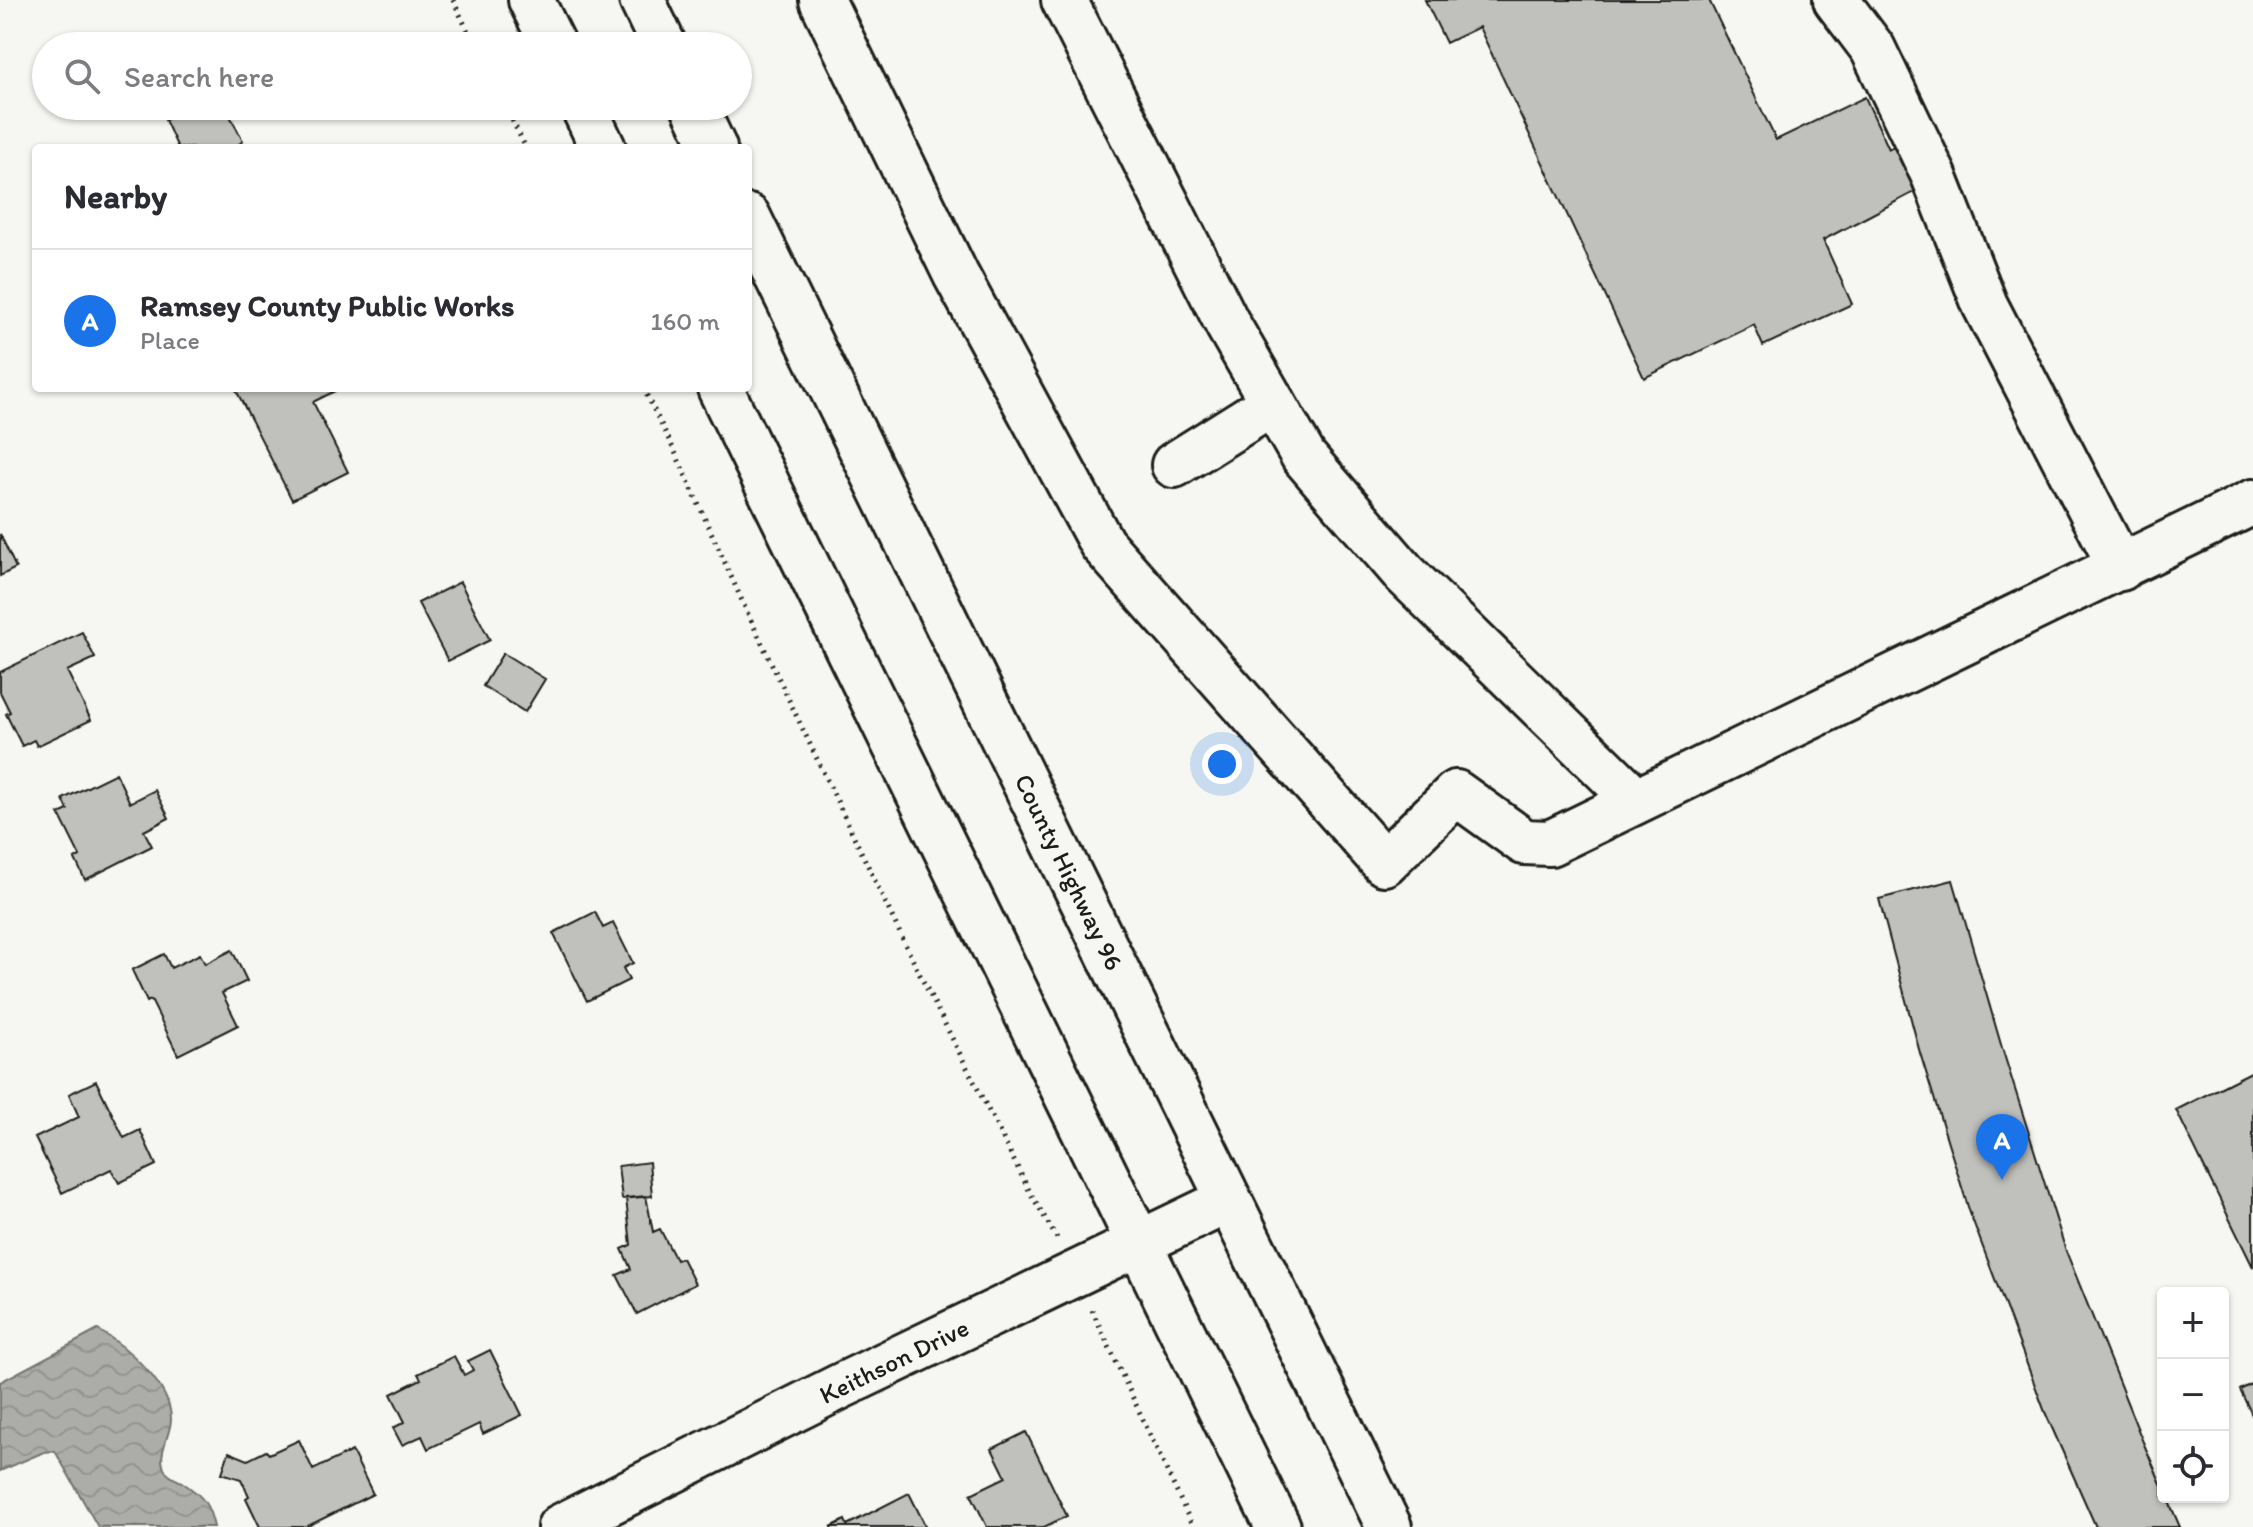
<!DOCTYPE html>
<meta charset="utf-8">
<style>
:root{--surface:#fff;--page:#f7f7f7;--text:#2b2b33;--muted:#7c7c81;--line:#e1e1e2;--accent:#1a73e8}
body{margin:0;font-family:Itim,sans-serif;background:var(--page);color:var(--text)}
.controls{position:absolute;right:24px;bottom:24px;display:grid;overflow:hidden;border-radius:8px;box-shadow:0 2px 6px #0004}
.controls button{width:72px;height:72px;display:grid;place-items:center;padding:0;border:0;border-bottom:2px solid var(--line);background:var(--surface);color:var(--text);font:40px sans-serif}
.you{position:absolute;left:1222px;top:764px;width:28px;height:28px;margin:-20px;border:6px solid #fff;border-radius:50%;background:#1a73e8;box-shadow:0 0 0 12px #1a73e833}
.badge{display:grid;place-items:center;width:52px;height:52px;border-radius:50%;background:var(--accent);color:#fff;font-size:26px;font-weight:700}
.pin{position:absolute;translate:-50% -66px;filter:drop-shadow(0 2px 4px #0008)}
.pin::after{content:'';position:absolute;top:42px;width:28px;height:24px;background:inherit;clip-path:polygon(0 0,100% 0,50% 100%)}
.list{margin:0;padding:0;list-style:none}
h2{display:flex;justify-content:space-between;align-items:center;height:104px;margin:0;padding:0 32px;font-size:34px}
h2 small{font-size:26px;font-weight:400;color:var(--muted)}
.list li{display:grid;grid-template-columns:52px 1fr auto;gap:24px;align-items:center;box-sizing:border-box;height:144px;padding:0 32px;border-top:2px solid var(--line)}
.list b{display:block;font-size:30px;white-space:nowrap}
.list p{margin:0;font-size:26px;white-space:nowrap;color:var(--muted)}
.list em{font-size:26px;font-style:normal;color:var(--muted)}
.icon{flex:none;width:44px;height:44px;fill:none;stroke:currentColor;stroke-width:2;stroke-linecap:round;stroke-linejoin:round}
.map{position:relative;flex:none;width:2253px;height:1527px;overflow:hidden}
.search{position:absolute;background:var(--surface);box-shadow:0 2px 6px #0004;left:32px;top:32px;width:720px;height:88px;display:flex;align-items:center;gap:20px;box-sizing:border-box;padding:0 28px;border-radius:44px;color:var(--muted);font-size:30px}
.panel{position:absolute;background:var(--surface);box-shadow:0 2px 6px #0004;left:32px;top:144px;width:720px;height:248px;border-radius:8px}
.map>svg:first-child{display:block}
.water{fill:url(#water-waves);stroke:#727271;stroke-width:2}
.building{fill:#c0c0bd;stroke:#1c1c1c;stroke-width:2}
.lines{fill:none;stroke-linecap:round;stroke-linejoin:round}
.minor-casing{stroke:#1c1c1c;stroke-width:50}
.major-casing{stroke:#1c1c1c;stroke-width:50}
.path{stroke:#1c1c1c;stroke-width:5;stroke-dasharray:2 6;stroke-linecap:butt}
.minor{stroke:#f6f6f2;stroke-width:44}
.major{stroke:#f6f6f2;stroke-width:44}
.labels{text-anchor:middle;stroke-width:8;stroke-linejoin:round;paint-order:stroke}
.street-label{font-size:26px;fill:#1c1c1c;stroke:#f6f6f2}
</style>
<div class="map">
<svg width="2253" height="1527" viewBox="0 0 2253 1527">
<defs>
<pattern id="water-waves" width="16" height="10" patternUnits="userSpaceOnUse" patternTransform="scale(2)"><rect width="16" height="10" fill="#acaca9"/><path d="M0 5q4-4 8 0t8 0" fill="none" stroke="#939391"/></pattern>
</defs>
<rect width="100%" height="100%" fill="#f6f6f2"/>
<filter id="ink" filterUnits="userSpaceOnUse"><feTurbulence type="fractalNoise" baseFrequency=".0125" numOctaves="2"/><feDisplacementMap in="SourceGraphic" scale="16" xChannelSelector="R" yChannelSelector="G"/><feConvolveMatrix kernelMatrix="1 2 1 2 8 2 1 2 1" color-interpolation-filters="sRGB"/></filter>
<g filter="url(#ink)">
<path class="water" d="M98,1330C125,1345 171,1385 171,1419C171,1436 154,1458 167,1473C171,1478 179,1480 183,1483C203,1496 209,1504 214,1527H98L55,1451L44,1452L0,1471V1382Z"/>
<path class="building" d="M1425,0H1709L1776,140L1865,97L1889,149L1900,143L1922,188L1823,240L1852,304L1763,346L1754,325L1644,378L1479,27L1446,43Z
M193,106H225L243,141L239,144L241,148H178L165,120Z
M235,388H334L335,391L313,402L348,472L292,500Z
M0,534L16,568L0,576Z
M460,582L490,640L448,661L418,603Z
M82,632L95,658L67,671L91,720L37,746L34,740L22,746L6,714L10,712L0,692V672Z
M503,653L545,679L525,712L483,686Z
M116,773L130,803L155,790L169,818L144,831L152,846L85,880L75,859L80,856L59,814L68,810L63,799Z
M1953,880L2002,1048L2066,1251L2143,1442L2163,1488V1497H2167L2180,1527H2096L2045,1412L1970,1213L1920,1053L1879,899Z
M595,912L603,928L613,923L633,963L623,968L629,980L587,1001L553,933Z
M232,950L247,981L222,993L238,1025L178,1055L151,1000L147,1002L132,970L164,954L171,968L200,954L205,964Z
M2253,1071V1267L2176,1110Z
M96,1081L124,1138L140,1130L156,1165L119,1183L111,1169L62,1193L35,1138L79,1117L69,1094Z
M649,1162L652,1196L622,1199L618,1166Z
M646,1196L653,1232L660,1229L676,1260L682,1258L695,1284L637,1314L617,1275L631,1269L622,1249L631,1245L626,1198Z
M490,1350L522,1415L483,1434L479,1424L428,1449L422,1436L402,1445L393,1428L405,1422L391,1394L421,1379L418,1374L454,1356L464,1375L473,1370L468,1361Z
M2253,1383V1417L2240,1390Z
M1026,1432L1067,1516L1044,1527H987L971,1494L1006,1477L992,1449Z
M299,1440L313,1470L352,1451L373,1494L306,1527H260L246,1498L249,1496L241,1479L222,1473L229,1452L248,1460L266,1451L269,1454Z
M909,1493L926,1527H831L845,1520L847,1525Z"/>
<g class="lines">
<g class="minor-casing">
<path id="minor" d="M822,0L956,275L1102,544L1384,863L1456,793L1524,842L1550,843L2253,502
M1064,0L1228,325L1304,457L1404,573L1636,800
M1836,0L1873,49L1934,176L1985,305L2121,568
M1174,465L1273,403
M560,1527L839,1387L1229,1200"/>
</g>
<g class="major-casing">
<path id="major" d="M531,0L554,46
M642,0L664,46
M583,106L603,148
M694,106L714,148
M748,217L1389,1527
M720,388L1278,1527"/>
</g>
<path class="path" d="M453,0L475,46
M505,106L526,148
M643,388L675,452L748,614L917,969L1031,1194L1058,1240
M1092,1310L1193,1527"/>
<use href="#minor" class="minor"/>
<use href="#major" class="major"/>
</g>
</g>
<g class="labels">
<g class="street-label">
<text transform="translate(1069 872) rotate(64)" y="9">County Highway 96</text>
<text transform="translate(894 1361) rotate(-26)" y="9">Keithson Drive</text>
</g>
</g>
</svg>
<div class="controls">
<button>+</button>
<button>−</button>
<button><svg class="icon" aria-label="locate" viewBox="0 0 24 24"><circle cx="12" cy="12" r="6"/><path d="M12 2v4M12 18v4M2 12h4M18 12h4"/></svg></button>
</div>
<div class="you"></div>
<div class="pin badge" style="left:2002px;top:1180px">A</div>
<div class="search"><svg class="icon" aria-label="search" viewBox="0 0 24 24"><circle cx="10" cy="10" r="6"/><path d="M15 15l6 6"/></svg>Search here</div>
<section class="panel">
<h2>Nearby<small></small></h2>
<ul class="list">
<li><span class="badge">A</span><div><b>Ramsey County Public Works</b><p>Place</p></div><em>160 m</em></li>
</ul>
</section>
</div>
